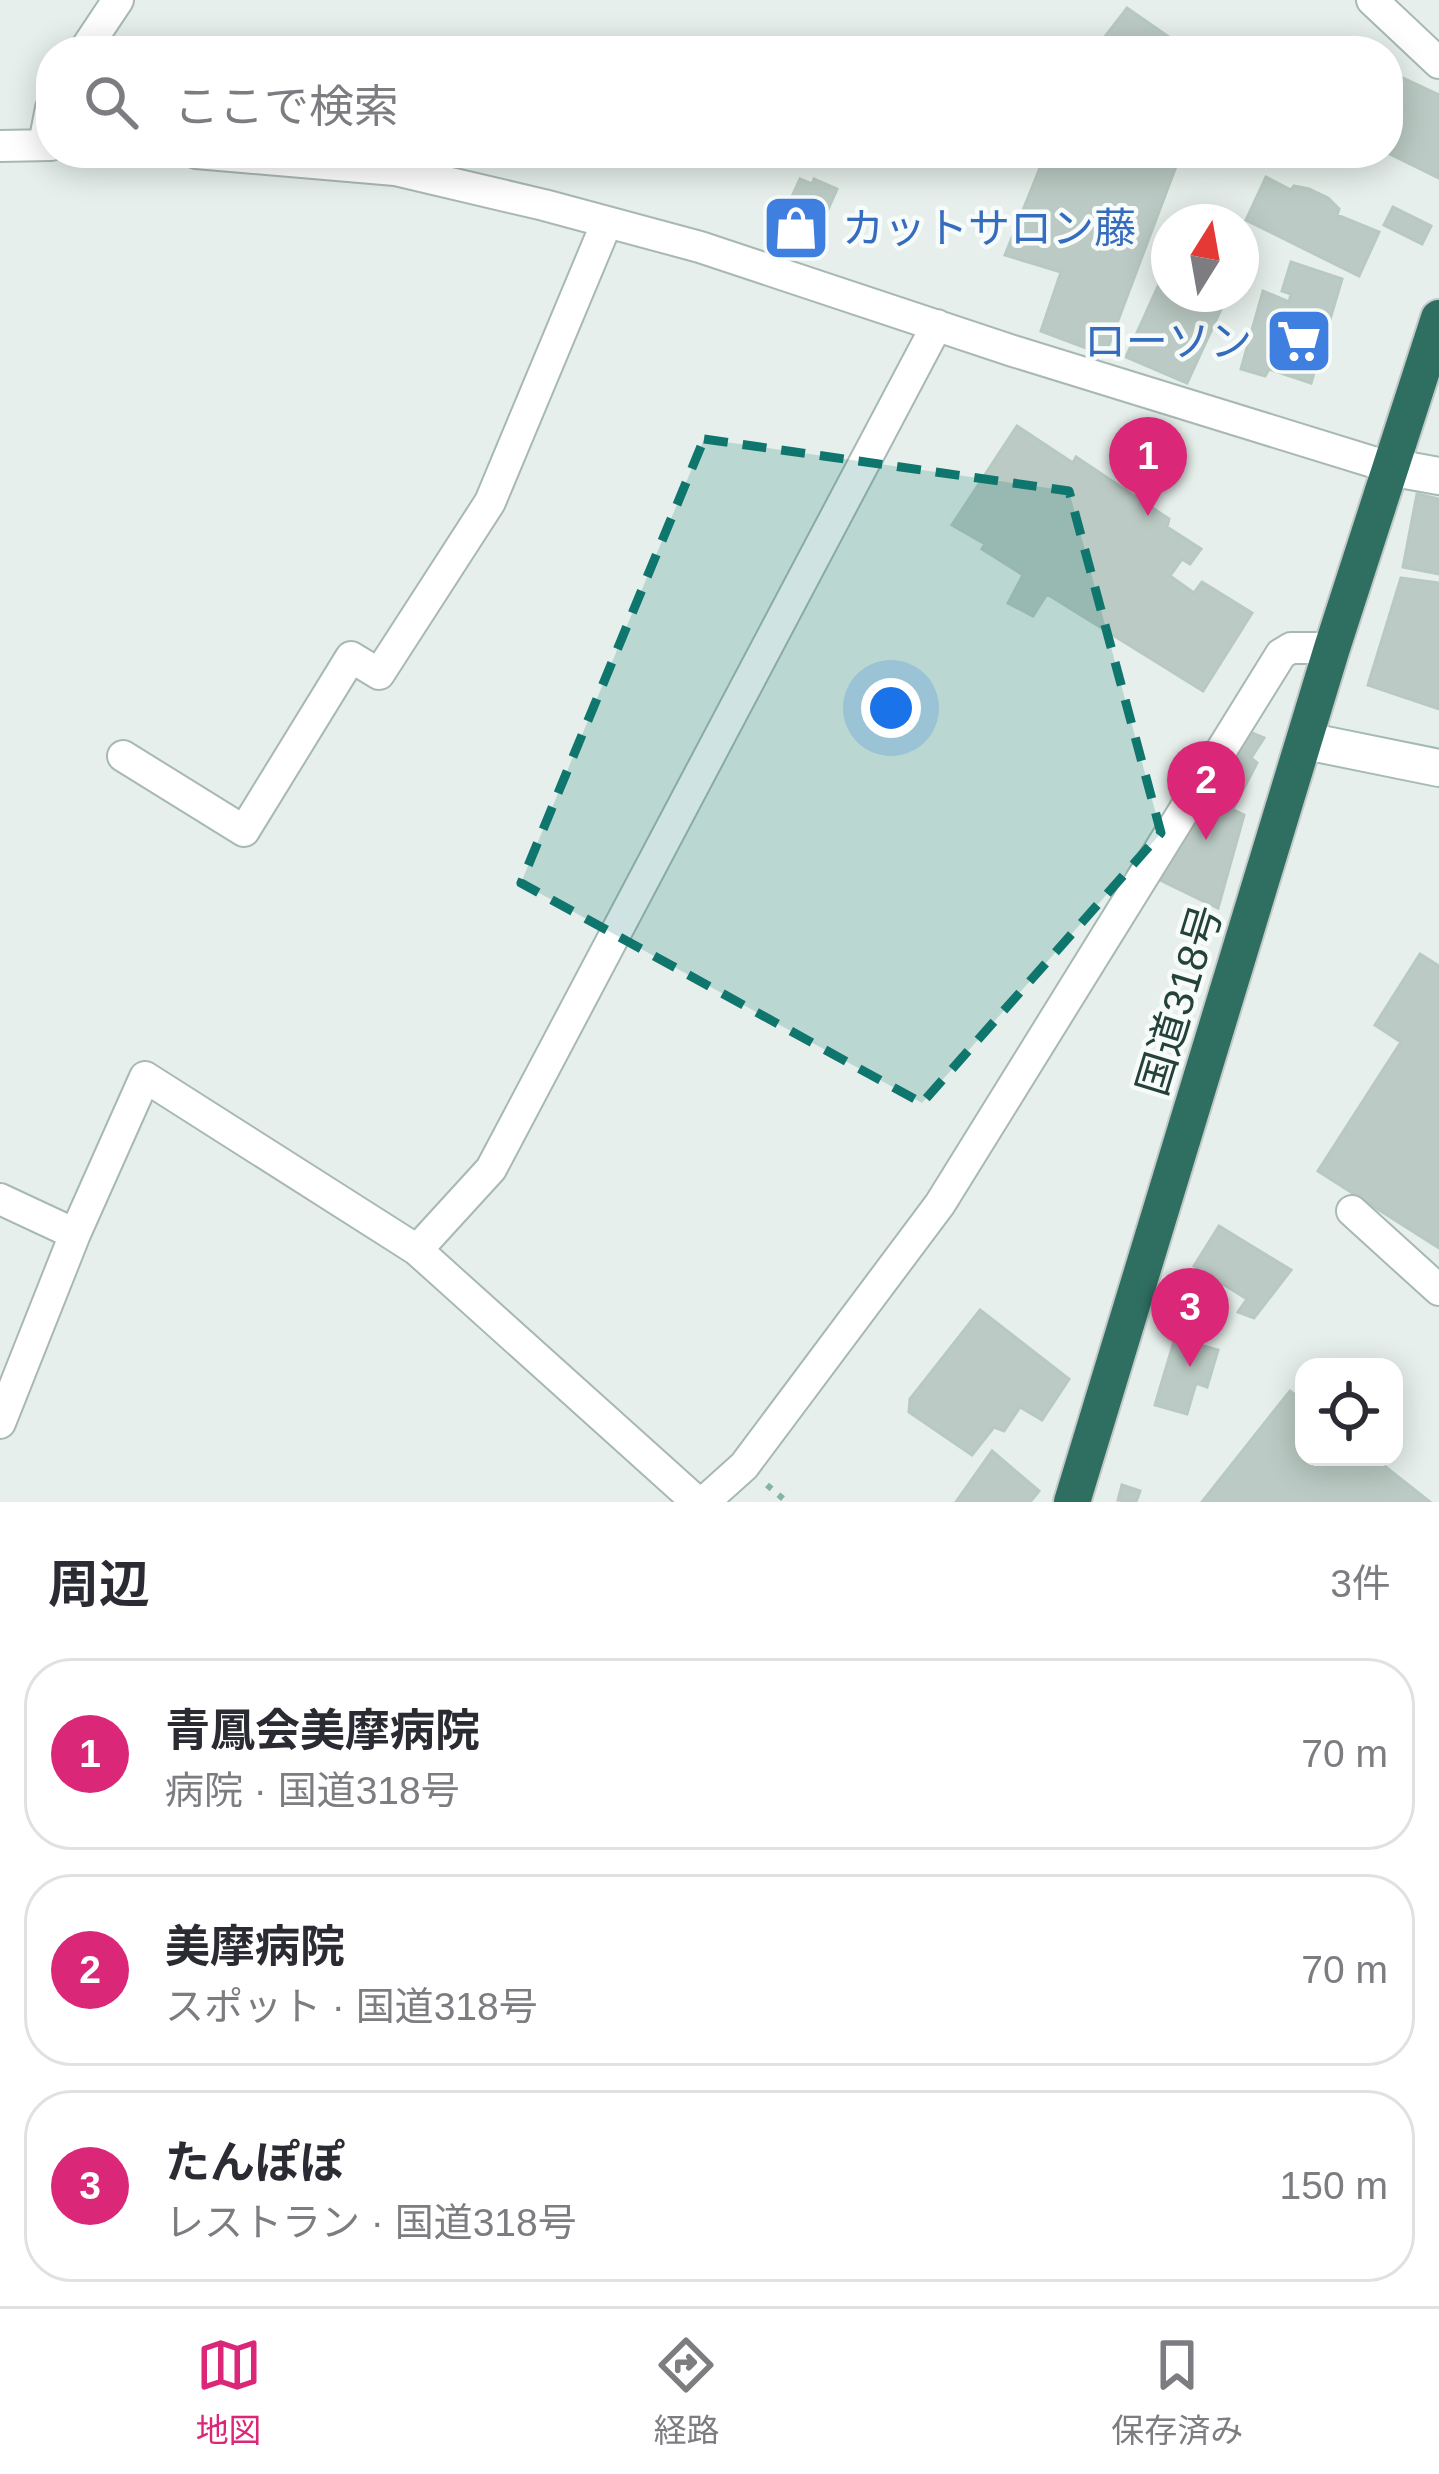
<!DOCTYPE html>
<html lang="ja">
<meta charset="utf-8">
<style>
:root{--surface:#fff;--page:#f2f2f3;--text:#2b2b33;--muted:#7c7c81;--line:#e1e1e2;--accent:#db2777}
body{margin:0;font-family:Helvetica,"Noto Sans JP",sans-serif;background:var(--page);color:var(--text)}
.controls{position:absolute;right:36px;bottom:36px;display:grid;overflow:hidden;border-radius:24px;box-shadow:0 6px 30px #0003}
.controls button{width:108px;height:108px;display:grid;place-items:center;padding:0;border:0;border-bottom:3px solid var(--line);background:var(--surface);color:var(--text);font:60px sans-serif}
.compass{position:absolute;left:1151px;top:204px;width:108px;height:108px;border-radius:50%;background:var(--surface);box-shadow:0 6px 30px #0003;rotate:11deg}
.you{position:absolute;left:891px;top:708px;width:42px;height:42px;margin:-30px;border:9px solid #fff;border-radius:50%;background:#1a73e8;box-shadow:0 0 0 18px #1a73e833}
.badge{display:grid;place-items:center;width:78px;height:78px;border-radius:50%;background:var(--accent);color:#fff;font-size:39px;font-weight:700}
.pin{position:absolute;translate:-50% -99px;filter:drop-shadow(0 3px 6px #0008)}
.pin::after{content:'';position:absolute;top:63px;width:42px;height:36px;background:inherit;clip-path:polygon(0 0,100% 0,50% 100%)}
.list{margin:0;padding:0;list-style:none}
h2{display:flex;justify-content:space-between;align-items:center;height:156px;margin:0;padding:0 48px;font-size:51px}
h2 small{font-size:39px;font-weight:400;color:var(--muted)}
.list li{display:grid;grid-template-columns:78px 1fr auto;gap:36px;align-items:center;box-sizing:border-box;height:192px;margin:0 24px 24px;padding:0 24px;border:3px solid var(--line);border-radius:48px}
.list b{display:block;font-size:45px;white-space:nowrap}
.list p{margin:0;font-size:39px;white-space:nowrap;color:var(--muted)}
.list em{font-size:39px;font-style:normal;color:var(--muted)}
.icon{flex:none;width:66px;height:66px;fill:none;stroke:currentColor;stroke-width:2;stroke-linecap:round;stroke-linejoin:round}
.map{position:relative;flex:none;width:1439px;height:1502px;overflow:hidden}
.search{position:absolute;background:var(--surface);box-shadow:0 6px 30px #0003;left:36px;right:36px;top:36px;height:132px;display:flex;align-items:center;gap:30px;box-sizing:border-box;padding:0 42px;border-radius:48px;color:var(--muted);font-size:45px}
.sheet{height:804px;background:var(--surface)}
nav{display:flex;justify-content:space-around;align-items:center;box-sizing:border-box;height:168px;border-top:3px solid var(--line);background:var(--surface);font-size:33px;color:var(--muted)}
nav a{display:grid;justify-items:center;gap:6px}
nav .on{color:var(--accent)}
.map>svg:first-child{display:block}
.building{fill:#bbcac4;stroke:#b8c9c2;stroke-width:3}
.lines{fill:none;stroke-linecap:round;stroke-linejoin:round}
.street-casing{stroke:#a8b8b2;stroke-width:34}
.secondary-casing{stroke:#a4bbb3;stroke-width:40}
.highway-casing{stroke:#c2cac8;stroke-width:40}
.path{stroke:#86b3a5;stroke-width:6;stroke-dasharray:6 9;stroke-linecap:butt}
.street{stroke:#fff;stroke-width:30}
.secondary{stroke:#fff;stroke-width:36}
.highway{stroke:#2f6f62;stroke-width:36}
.marked{fill:#0f766e;fill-opacity:0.2;stroke:#0f766e;stroke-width:9;stroke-dasharray:24 15;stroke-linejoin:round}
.labels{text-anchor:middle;stroke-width:9;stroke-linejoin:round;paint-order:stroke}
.shop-label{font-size:42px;fill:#366cbe;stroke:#f7fbf9;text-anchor:start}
.street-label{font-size:42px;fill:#24423a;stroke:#f7fbf9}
</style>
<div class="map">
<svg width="1439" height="1502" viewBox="0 0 1439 1502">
<rect width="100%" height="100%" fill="#e6efeb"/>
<path class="building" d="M1127,8L1189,51H1094Z
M1388,71L1439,95V178L1388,153Z
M1046,153H1181L1105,355L1041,331L1061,272L1005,255Z
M1266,177L1291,190L1294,186L1309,189L1328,198L1339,209L1337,215L1379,232L1359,276L1246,220Z
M800,179L812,184L814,179L837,189L810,250L775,234Z
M1393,207L1431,226L1422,244L1384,225Z
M1169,262V294H1228L1187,383L1126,357Z
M1291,262L1342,279L1311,383L1269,369L1265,376L1241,369L1263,291L1289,302L1291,294L1282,291Z
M1017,426L1073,463L1076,457L1169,519L1167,527L1201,549L1190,564L1182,559L1170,576L1194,593L1202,582L1252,613L1203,691L1047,594L1033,616L1008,603L1023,575L982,549L985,544L952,525Z
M1417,494L1439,499V574L1403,567Z
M1401,578L1439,583V709L1368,685Z
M1245,730L1264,738L1251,758L1257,763L1233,809L1205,796Z
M1205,796L1244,815L1218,908L1160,880L1157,866Z
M1420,954L1439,966V1248L1318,1171L1401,1042L1375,1025Z
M1219,1226L1291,1270L1254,1318L1238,1312L1247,1299L1194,1266Z
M980,1310L1069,1379L1042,1420L1020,1407L1004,1431L994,1427L972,1455L909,1412L910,1399Z
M1175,1338L1218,1350L1207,1387L1196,1383L1187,1414L1155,1405Z
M1290,1391L1304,1402V1457H1373L1430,1502H1202Z
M992,1451L1039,1491L1030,1502H956Z
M1122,1485L1140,1491L1136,1502L1118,1500Z"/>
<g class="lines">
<g class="street-casing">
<path id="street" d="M1372,0L1439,63
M84,51L118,0
M44,144L51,108
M0,146L51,145
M196,153L395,170L544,205L700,247L1013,351L1389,467
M123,756L244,831L351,657L379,674L490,502L607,222
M0,1199L75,1234
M1352,1211L1439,1290
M417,1250L491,1169L937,325
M0,1423L75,1234L145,1077L417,1250L697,1502
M704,1502L744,1466L940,1204L1281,654L1291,648H1332"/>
</g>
<g class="secondary-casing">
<path id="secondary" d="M1389,467L1439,476
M1306,741L1439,768"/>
</g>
<g class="highway-casing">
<path id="highway" d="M1072,1502L1332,648L1439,318"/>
</g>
<path class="path" d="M767,1485L787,1502"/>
<use href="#street" class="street"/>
<use href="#secondary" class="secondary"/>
<use href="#highway" class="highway"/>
</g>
<path class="marked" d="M704,439L1069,491L1161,833L922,1103L521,883Z"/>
<defs>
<g id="shop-square" transform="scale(3.45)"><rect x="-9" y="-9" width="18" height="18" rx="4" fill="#3f7fe0" stroke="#f7fbf9"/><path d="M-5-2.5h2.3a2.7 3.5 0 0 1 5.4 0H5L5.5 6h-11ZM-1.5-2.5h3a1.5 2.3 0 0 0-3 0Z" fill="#fff"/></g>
<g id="supermarket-square" transform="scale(3.45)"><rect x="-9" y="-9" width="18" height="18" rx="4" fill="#3f7fe0" stroke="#f7fbf9"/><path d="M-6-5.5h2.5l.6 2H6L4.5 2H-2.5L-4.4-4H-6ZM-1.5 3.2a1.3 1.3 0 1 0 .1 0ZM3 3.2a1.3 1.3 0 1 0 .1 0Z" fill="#fff"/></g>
</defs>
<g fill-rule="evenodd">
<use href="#shop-square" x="796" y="228"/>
<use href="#supermarket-square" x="1299" y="341"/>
</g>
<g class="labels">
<g class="shop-label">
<text x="842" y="243">カットサロン藤</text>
<text x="1252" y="356" text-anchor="end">ローソン</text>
</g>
<g class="street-label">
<text transform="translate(1179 1000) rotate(-73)" y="15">国道318号</text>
</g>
</g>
</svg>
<div class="controls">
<button><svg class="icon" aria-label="locate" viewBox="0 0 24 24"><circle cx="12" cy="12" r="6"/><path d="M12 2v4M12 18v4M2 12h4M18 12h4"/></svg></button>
</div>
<svg class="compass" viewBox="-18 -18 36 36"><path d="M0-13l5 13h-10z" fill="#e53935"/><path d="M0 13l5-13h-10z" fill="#7c7c81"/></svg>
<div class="you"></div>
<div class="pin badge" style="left:1148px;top:516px">1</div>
<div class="pin badge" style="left:1206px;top:840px">2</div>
<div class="pin badge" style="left:1190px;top:1367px">3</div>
<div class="search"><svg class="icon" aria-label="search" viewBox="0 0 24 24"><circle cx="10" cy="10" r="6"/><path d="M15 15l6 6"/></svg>ここで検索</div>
</div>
<section class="sheet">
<h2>周辺<small>3件</small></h2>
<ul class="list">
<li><span class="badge">1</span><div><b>青鳳会美摩病院</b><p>病院 · 国道318号</p></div><em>70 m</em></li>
<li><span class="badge">2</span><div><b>美摩病院</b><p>スポット · 国道318号</p></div><em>70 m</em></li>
<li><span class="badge">3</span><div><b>たんぽぽ</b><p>レストラン · 国道318号</p></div><em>150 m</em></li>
</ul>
</section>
<nav>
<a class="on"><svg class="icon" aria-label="map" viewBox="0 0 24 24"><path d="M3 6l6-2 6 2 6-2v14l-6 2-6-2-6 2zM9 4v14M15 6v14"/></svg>地図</a>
<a><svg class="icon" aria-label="directions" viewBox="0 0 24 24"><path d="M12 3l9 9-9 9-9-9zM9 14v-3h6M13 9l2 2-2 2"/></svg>経路</a>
<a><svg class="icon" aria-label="saved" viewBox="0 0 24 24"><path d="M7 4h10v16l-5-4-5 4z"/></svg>保存済み</a>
</nav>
